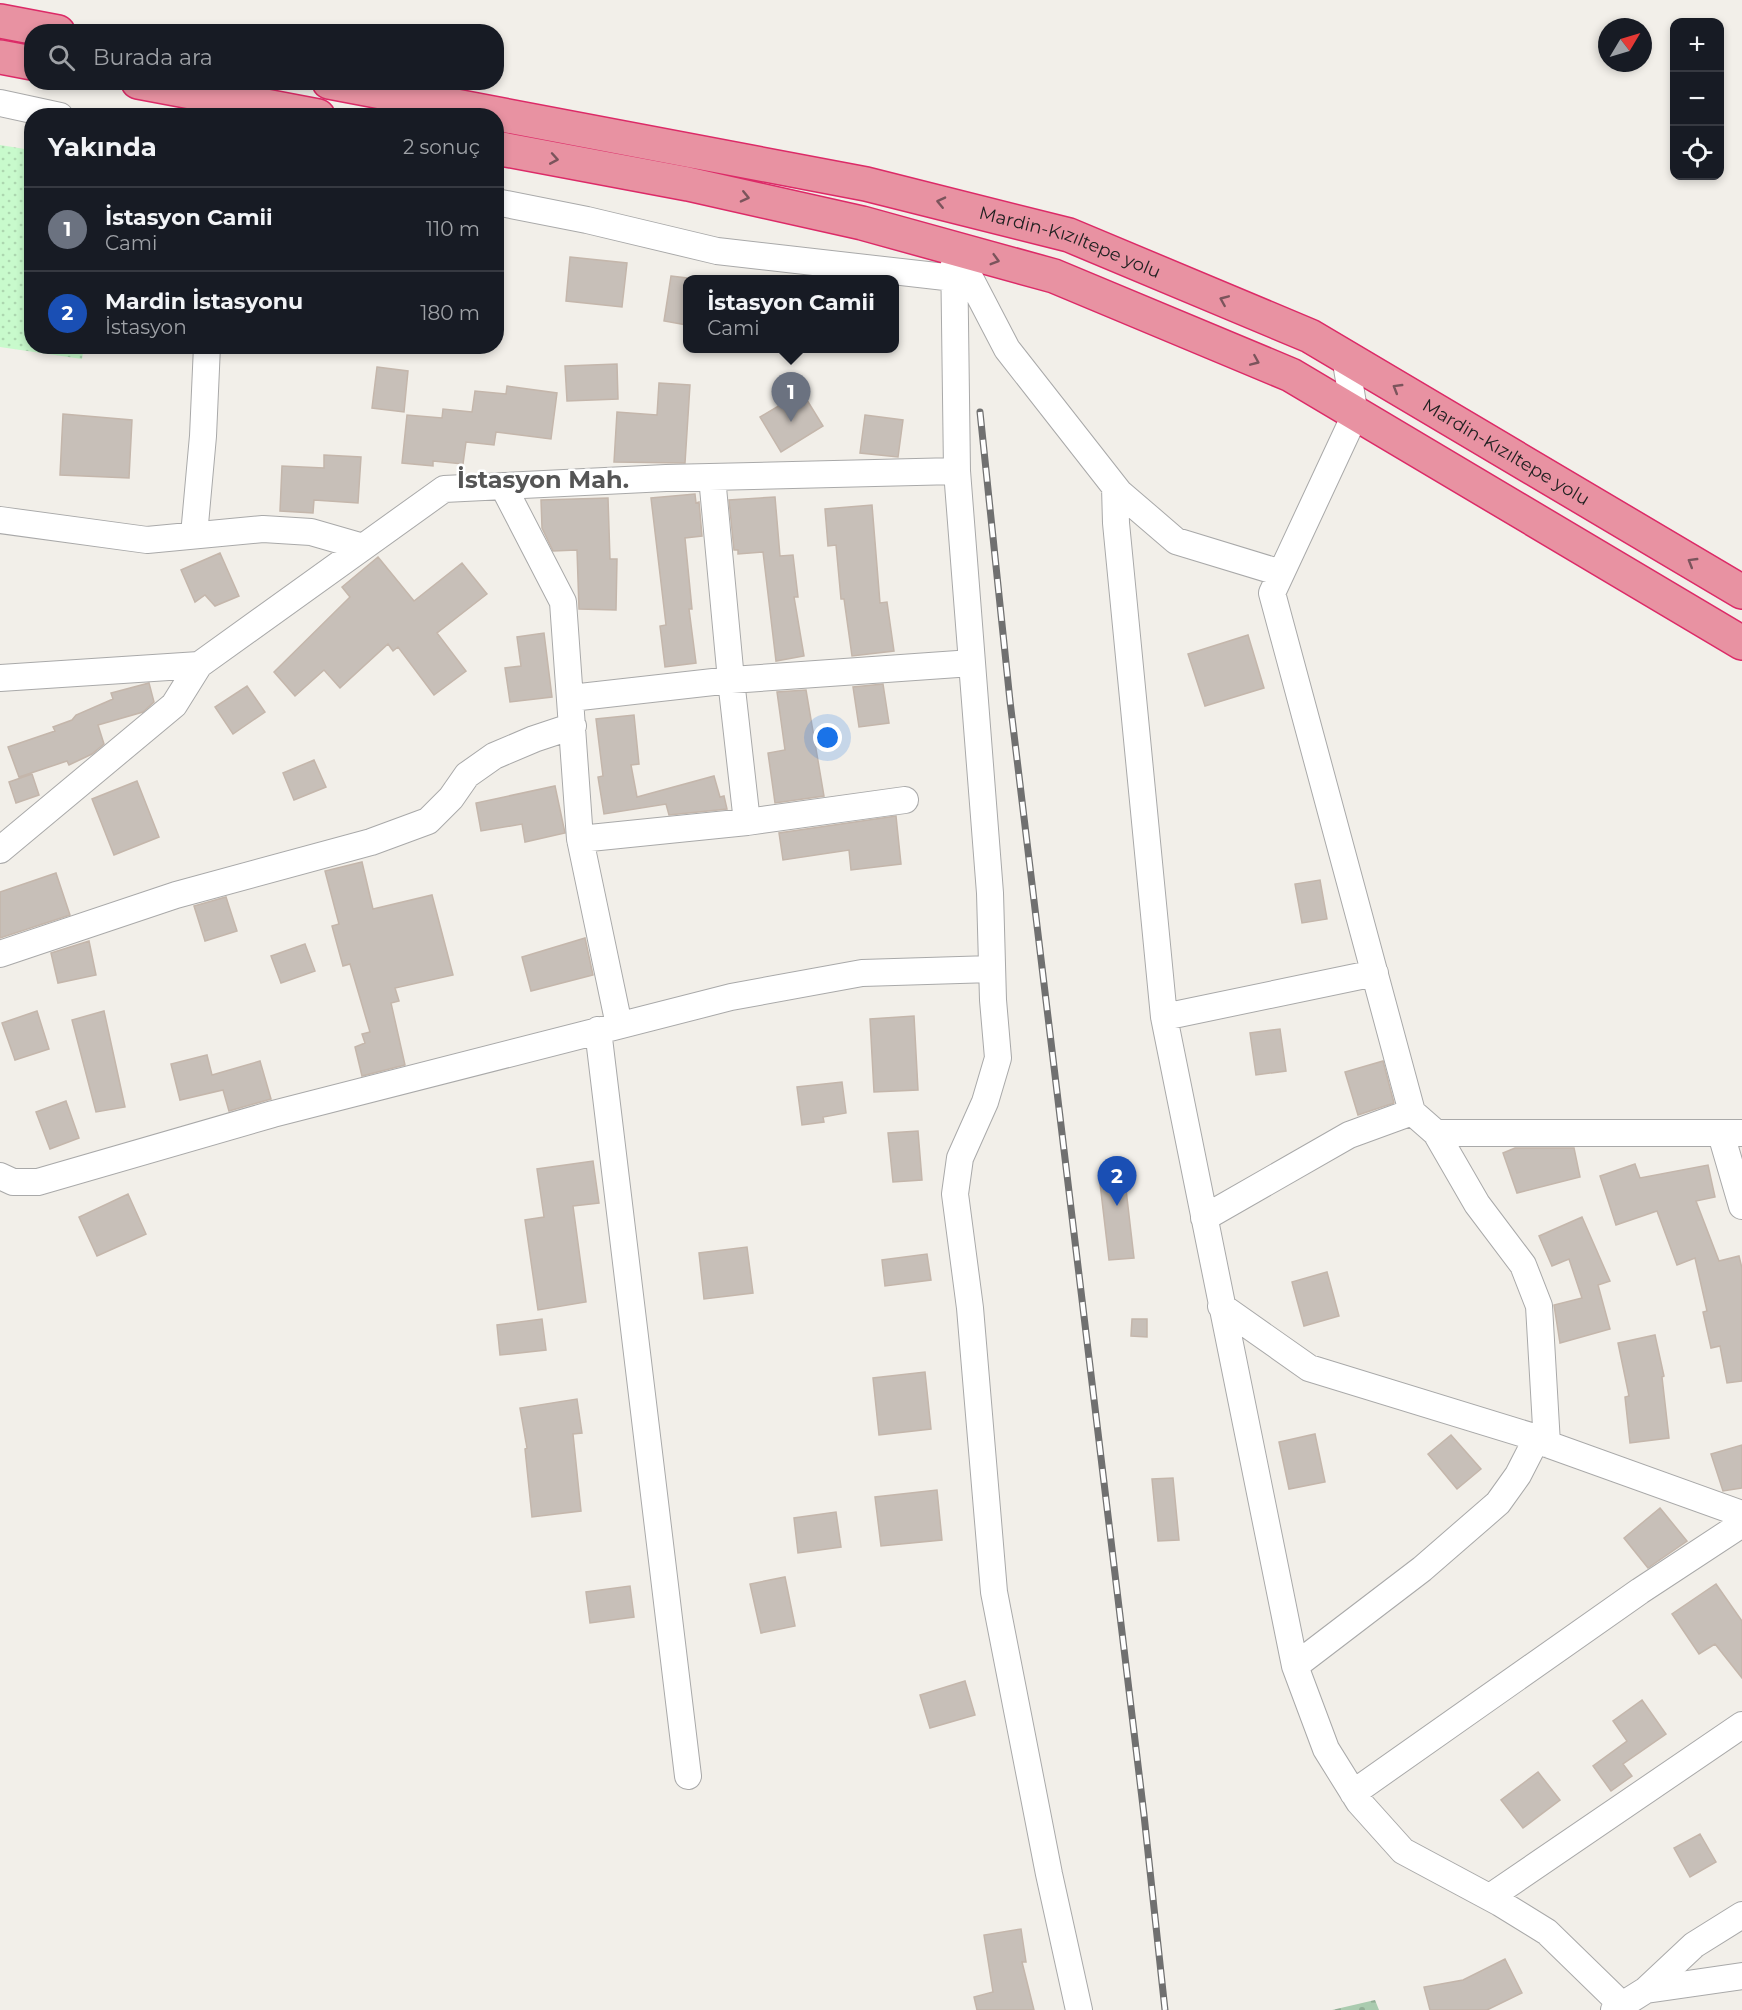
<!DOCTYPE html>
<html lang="tr">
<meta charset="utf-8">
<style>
:root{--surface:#171b24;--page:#242831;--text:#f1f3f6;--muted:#9ea1a6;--line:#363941;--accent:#0b8043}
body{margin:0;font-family:Montserrat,sans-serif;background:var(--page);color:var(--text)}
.controls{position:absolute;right:18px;top:18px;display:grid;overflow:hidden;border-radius:12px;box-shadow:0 3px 9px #0003}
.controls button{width:54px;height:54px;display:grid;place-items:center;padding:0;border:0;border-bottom:2px solid var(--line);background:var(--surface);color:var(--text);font:30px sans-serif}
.compass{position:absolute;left:1598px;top:18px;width:54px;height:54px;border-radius:50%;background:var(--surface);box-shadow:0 3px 9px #0003;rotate:52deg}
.you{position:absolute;left:828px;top:738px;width:21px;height:21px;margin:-15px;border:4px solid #fff;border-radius:50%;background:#1a73e8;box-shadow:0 0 0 9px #1a73e833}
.badge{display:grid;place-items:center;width:39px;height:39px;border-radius:50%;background:var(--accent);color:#fff;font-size:20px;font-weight:700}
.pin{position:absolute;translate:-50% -50px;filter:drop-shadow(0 2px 3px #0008)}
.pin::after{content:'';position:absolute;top:32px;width:21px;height:18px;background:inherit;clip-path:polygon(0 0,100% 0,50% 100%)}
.popup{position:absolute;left:683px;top:275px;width:216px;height:78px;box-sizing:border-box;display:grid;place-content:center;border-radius:12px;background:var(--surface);filter:drop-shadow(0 2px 4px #0005);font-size:20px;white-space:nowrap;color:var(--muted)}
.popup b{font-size:22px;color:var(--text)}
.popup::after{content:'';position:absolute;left:50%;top:100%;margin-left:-12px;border:12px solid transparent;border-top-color:var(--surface)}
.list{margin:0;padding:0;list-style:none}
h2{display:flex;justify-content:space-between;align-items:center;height:78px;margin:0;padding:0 24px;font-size:26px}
h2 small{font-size:20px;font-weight:400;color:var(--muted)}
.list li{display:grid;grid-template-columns:39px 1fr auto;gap:18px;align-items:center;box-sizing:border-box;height:84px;padding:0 24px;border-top:2px solid var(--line)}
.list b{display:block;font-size:22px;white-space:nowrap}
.list p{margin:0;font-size:20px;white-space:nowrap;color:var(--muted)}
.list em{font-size:20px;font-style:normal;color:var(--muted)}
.icon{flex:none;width:33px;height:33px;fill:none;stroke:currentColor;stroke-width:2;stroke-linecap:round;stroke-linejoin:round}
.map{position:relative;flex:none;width:1742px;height:2010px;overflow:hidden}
.search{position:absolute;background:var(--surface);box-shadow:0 3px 9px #0003;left:24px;top:24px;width:480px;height:66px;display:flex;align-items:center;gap:15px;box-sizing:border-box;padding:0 21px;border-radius:24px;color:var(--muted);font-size:22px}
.panel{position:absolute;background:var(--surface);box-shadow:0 3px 9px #0003;left:24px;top:108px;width:480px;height:246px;border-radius:24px}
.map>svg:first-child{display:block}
.cemetery{fill:url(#cemetery-stones)}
.park{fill:url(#park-dots)}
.building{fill:#c7bfb8;stroke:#c4b6ab;stroke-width:1.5}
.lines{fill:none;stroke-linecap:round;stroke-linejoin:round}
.minor-casing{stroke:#a9a9a9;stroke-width:28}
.highway-casing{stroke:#dc2a67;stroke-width:36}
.minor{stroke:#fff;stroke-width:26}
.highway{stroke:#e892a2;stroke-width:33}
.rail-casing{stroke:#707070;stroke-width:7}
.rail{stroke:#fff;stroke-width:4.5;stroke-dasharray:14;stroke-linecap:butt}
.oneway{stroke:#7b545c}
.labels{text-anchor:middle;stroke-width:5;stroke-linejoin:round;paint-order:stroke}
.street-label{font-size:18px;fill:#222;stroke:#fff}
.district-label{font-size:24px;font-weight:bold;fill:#555;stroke:#fff}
</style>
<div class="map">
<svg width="1742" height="2010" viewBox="0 0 1742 2010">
<defs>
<pattern id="cemetery-stones" width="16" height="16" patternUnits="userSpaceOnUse" patternTransform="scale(1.5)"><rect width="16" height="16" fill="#aacbaf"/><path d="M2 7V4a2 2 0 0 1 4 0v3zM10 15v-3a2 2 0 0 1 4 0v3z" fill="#92ae96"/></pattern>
<pattern id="park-dots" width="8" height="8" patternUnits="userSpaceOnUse" patternTransform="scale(1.5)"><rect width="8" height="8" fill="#c8facc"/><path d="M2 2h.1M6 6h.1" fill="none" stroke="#acd6af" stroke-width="1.8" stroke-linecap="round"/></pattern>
</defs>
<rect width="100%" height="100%" fill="#f2efe9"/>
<path class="cemetery" d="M1375,2000L1379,2010H1332Z"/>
<path class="park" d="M0,145L31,150L32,346L84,347L82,359L0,347Z"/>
<path class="building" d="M570,257L627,263L622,307L566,301Z
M671,276L687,278V325L664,321Z
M617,364L618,399L567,401L565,366Z
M377,367L408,371L404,412L372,408Z
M659,383L690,385L685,463L614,462L617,412L657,415Z
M507,386L557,393L551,439L496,432L494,445L466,442L463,464L433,461V466L402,463L407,415L442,418L443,409L472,412L475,391L506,394Z
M802,392L823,426L781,452L760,417Z
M63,414L132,420L129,478L60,475Z
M865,415L903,420L898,457L860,453Z
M324,455L361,457L358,503L314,500L313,513L280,511L282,466L324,468Z
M695,494L696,503L699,502L702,536L685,538L692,609H689L696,663L665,667L660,626L666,625L651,498Z
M775,497L780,556L793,555L798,597H794L804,656L776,661L763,552L738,554V550H734L729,500Z
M608,498L610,559H617L616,610L579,609L577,550L553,551L542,528L541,500Z
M872,505L880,603L887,602L894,651L852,656L844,599H841L836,545L828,546L825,509Z
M220,553L239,596L215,606L205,595L195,602L181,570Z
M378,557L414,601L462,563L487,594L437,633L466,671L434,695L398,647L393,651L388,644L340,688L324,670L295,696L274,672L350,597L342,587Z
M544,633L552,697L510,702L505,668L521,666L517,637Z
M1248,635L1264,688L1205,706L1188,654Z
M149,683L154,702L143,712L98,725L104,744L92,754L69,765L67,761L19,777L8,747L55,731L53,727L72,720L76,715L113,699L111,693Z
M883,684L889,723L859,727L853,687Z
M247,686L265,712L233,734L215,707Z
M806,690L824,796L775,803L768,753L785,750L777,692Z
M634,715L639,764L631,765L637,797L714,776L720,797L724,796L727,809L669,815L666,804L604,814L598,777L603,776L596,719Z
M314,760L326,787L294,800L283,773Z
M32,774L39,795L16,803L9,782Z
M137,781L159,837L114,855L92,799Z
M555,786L565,833L525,842L522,824L481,831L476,803Z
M896,816L901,864L851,870L849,850L783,860L779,833Z
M362,862L373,909L432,895L453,975L395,988L399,1001L391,1003L405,1065L362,1076L355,1047L365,1043L362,1034L370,1032L350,964L343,966L332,926L339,924L325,871Z
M56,873L70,915L0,938V892Z
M1320,880L1327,919L1302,923L1295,884Z
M226,897L237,931L205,941L194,906Z
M585,938L593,975L531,991L522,957Z
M89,941L96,975L58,983L51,953Z
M305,944L315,971L281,983L271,956Z
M37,1011L49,1049L15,1060L2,1023Z
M104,1011L125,1107L96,1112L72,1020Z
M914,1016L918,1090L874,1092L870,1019Z
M1280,1029L1286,1071L1256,1075L1250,1033Z
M207,1055L212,1075L260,1061L271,1099L229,1111L223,1090L180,1100L171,1064Z
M1383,1061L1394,1103L1358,1115L1345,1072Z
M842,1082L846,1113L823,1117L824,1122L802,1125L797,1087Z
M66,1101L79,1138L50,1149L36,1112Z
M918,1131L922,1180L893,1182L888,1133Z
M1515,1148H1574L1580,1177L1517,1193L1503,1153Z
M593,1161L599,1203L573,1206L586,1302L538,1310L525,1220L544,1217L537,1169Z
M1635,1164L1640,1178L1708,1165L1715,1197L1696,1201L1719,1261L1739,1256L1742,1268V1381L1727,1383L1720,1346L1711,1348L1703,1312L1707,1311L1695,1258L1677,1265L1657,1211L1616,1225L1600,1176Z
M1124,1172L1134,1258L1109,1260L1099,1175Z
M128,1194L146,1234L97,1256L79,1217Z
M1582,1217L1610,1281L1598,1285L1610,1329L1560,1343L1554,1305L1582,1298L1569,1259L1552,1266L1539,1236Z
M747,1247L753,1293L704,1299L699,1253Z
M927,1254L931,1280L885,1286L882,1260Z
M1327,1272L1339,1316L1304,1326L1292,1282Z
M542,1319L546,1350L500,1355L497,1325Z
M1132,1319H1147V1337L1131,1336Z
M1655,1335L1664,1376L1662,1377L1669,1438L1630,1443L1625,1397L1629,1396L1618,1343Z
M925,1372L931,1429L879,1435L873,1378Z
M577,1399L582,1433L573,1434L581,1511L532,1517L525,1449L527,1448L520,1408Z
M1315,1434L1325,1482L1289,1489L1279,1442Z
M1451,1435L1481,1469L1457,1489L1428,1454Z
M1742,1445V1488L1723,1491L1711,1454Z
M1173,1478L1179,1540L1158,1541L1152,1479Z
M937,1490L942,1540L881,1546L875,1497Z
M1660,1508L1687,1541L1648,1568L1624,1538Z
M836,1512L841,1547L798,1553L794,1518Z
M785,1577L795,1626L761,1633L750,1584Z
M1716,1584L1742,1621V1678L1715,1644L1699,1654L1672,1614Z
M630,1586L634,1617L590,1623L586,1592Z
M965,1681L975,1715L930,1728L920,1695Z
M1642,1700L1666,1734L1623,1764L1632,1776L1611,1791L1593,1766L1627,1741L1613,1721Z
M1538,1772L1560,1800L1523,1828L1501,1800Z
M1700,1834L1716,1862L1690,1877L1674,1848Z
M1021,1929L1026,1962H1022L1034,2010H977L974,1997L993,1992L984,1935Z
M1505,1959L1522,1993L1487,2010H1430L1424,1987L1463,1980Z"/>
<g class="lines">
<g class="minor-casing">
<path id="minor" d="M0,103L60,116
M496,202L587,220L717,251L954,278
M954,248L957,471L990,893L993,1000L998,1058L985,1102L960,1158L955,1194L970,1308L994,1592L1049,1874L1079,2010
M956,251L1007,349L1119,492L1176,541L1281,573
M1345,357L1355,415L1272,593L1412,1112L1436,1133H1742
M712,477L731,680L747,822
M503,486L563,602L580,839L619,1025
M1115,487L1116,523L1164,1017L1295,1666L1326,1749L1359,1802L1403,1851L1500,1903L1547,1932L1622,2005
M0,520L147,540L263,529L311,532L363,547
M194,535L203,436L207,346
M0,678L199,665L444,489L666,478L957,471
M571,698L731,680L972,663
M580,839L747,822L905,800
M0,850L174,705L199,665
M0,954L176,895L371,842L428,821L451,798L467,775L494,756L534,739L573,726
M1164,1017L1375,973
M598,1030L688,1776
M1436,1133L1477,1204L1523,1265L1539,1306L1547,1444L1742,1514
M1721,1134L1742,1206
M0,1176L13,1182H38L273,1114L731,997L862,973L992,969
M1204,1218L1349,1135L1412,1112
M1221,1306L1309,1368L1537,1438L1547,1444
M1295,1666L1422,1569L1498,1503L1518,1475L1537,1438
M1353,1793L1640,1591L1742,1524
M1490,1897L1742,1725
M1646,1990L1694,1945L1742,1915
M1614,2010L1646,1990L1742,1976"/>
</g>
<g class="highway-casing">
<g id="highway">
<path d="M0,21L58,32"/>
<path d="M0,57L32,63"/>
<path d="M138,82L318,116"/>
<path id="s1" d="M329,82L866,184L1069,235L1310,336L1742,592"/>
<path d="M496,148L688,184L862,223L1054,276L1291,375L1742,643"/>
</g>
</g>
<use href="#minor" class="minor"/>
<use href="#highway" class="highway"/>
<g class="rail-casing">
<path id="rail" d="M980,412L1010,701L1144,1815L1165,2010"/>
</g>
<use href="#rail" class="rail"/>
</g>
<defs><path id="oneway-chevron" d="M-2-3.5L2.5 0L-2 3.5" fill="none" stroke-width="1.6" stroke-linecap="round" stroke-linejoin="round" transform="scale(1.5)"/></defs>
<g class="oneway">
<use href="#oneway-chevron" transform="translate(554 159) rotate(10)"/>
<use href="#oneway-chevron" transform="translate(745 197) rotate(13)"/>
<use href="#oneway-chevron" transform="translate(941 202) rotate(-167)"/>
<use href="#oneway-chevron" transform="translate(995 260) rotate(16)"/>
<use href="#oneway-chevron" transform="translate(1224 300) rotate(-157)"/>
<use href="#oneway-chevron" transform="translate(1255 361) rotate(23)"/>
<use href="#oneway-chevron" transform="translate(1397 388) rotate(-149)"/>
<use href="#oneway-chevron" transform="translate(1692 562) rotate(-149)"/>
</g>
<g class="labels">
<g class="street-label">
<text dy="6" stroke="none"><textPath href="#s1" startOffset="759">Mardin-Kızıltepe yolu</textPath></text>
<text dy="6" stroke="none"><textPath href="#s1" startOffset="1245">Mardin-Kızıltepe yolu</textPath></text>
</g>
<g class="district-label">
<text x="543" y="488">İstasyon Mah.</text>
</g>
</g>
</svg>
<div class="controls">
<button>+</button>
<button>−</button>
<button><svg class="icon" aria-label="locate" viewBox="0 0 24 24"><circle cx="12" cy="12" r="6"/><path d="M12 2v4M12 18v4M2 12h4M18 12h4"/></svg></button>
</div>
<svg class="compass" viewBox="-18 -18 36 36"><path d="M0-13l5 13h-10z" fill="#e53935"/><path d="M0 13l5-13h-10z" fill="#9ea1a6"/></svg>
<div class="you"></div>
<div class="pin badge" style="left:791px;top:422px;background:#6b7280">1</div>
<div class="popup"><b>İstasyon Camii</b>Cami</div>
<div class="pin badge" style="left:1117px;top:1206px;background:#1a4fb4">2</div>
<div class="search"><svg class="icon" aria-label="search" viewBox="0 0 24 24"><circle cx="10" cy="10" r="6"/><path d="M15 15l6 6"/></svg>Burada ara</div>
<section class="panel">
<h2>Yakında<small>2 sonuç</small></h2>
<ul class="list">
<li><span class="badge" style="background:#6b7280">1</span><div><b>İstasyon Camii</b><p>Cami</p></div><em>110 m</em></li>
<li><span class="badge" style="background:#1a4fb4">2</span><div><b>Mardin İstasyonu</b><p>İstasyon</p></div><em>180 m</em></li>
</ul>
</section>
</div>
